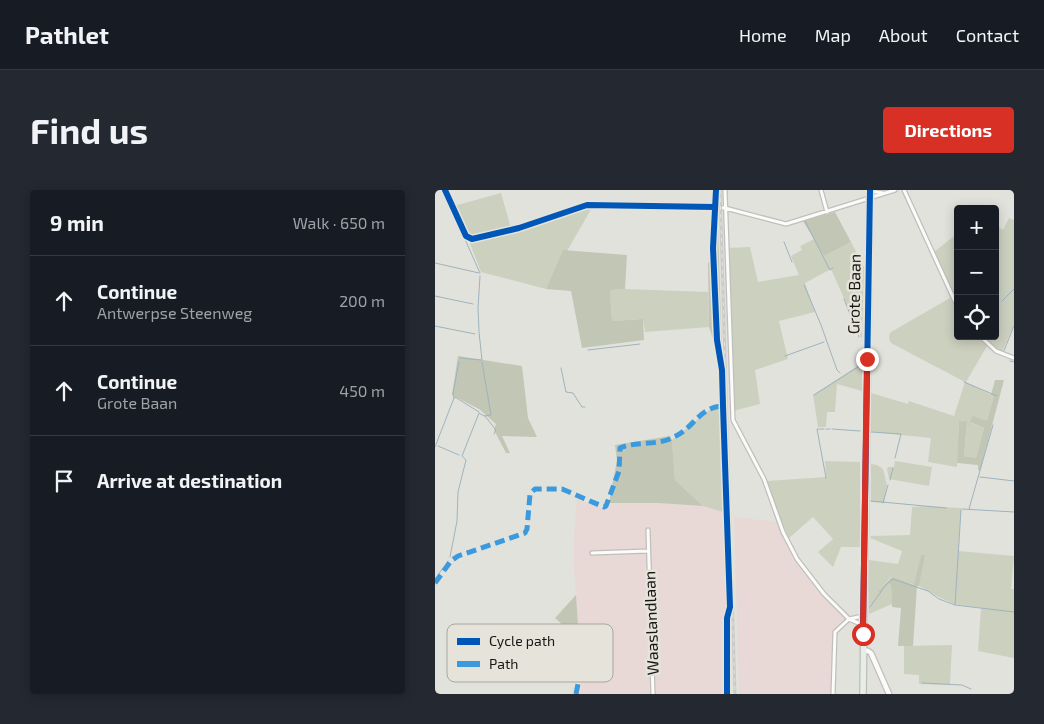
<!DOCTYPE html>
<meta charset="utf-8">
<style>
:root{--surface:#171b24;--page:#242831;--text:#f1f3f6;--muted:#9ea1a6;--line:#363941;--accent:#d93025}
body{margin:0;font-family:"Exo 2",sans-serif;background:var(--page);color:var(--text)}
.controls{position:absolute;right:15px;top:15px;display:grid;overflow:hidden;border-radius:5px;box-shadow:0 2px 12px #0003}
.controls button{width:45px;height:45px;display:grid;place-items:center;padding:0;border:0;border-bottom:1px solid var(--line);background:var(--surface);color:var(--text);font:25px sans-serif}
.stop{position:absolute;width:15px;height:15px;margin:-11px;border:4px solid #d93025;border-radius:50%;background:#fff}
.stop.end{background:#d93025;border-color:#fff;box-shadow:0 1px 5px #0008}
.list{margin:0;padding:0;list-style:none}
h2{display:flex;justify-content:space-between;align-items:center;height:65px;margin:0;padding:0 20px;font-size:21px}
h2 small{font-size:16px;font-weight:400;color:var(--muted)}
.list li{display:grid;grid-template-columns:32px 1fr auto;gap:15px;align-items:center;box-sizing:border-box;height:90px;padding:0 20px;border-top:1px solid var(--line)}
.list b{display:block;font-size:19px;white-space:nowrap}
.list p{margin:0;font-size:16px;white-space:nowrap;color:var(--muted)}
.list em{font-size:16px;font-style:normal;color:var(--muted)}
.icon{flex:none;width:28px;height:28px;fill:none;stroke:currentColor;stroke-width:2;stroke-linecap:round;stroke-linejoin:round}
.map{position:relative;flex:none;width:579px;height:504px;overflow:hidden;border-radius:5px}
header{display:flex;align-items:center;gap:30px;box-sizing:border-box;height:70px;padding:0 25px;background:var(--surface);border-bottom:1px solid var(--line)}
header strong{font-size:24px}
nav{display:flex;gap:28px;margin-inline-start:auto;font-size:18px}
.intro{display:flex;align-items:center;justify-content:space-between;box-sizing:border-box;height:120px;padding:0 30px}
h1{margin:0;font-size:35px}
.button{padding:12px 22px;border-radius:5px;background:var(--accent);color:#fff;font-size:18px;font-weight:700}
main{display:flex;gap:30px;padding:0 30px}
aside{flex:1;background:var(--surface);border-radius:5px;box-shadow:0 2px 12px #0003}
.map>svg:first-child{display:block}
.industrial{fill:#e8d9d7}
.green{fill:#ccd0bf}
.forest{fill:#c2c6b4}
.lines{fill:none;stroke-linecap:round;stroke-linejoin:round}
.stream{stroke:#9eb3bd;stroke-width:1}
.minor-casing{stroke:#c0bfbc;stroke-width:5.5}
.tertiary-casing{stroke:#c0bfbc;stroke-width:7}
.primary-casing{stroke:#bebdbb;stroke-width:8}
.minor{stroke:#fbfbfa;stroke-width:3}
.tertiary{stroke:#fbfbfa;stroke-width:4.5}
.primary{stroke:#e7ede7;stroke-width:5.5}
.rail-casing{stroke:#cacac9;stroke-width:3}
.rail{stroke:#e5e3da;stroke-width:1;stroke-dasharray:4;stroke-linecap:butt}
.quiet{stroke:#3b9ade;stroke-width:5;stroke-dasharray:10 5;stroke-linecap:butt}
.cycleway-casing{stroke:#e5e3da;stroke-width:9}
.cycleway{stroke:#0057b8;stroke-width:6}
.route{stroke:#d93025;stroke-width:6}
.labels{text-anchor:middle;stroke-width:5;stroke-linejoin:round;paint-order:stroke}
.street-label{font-size:16px;fill:#181714;stroke:#e5e3da}
.key{fill:#e5e3da;stroke:#a8a69f;stroke-width:1}
.key-label{font-size:14px;fill:#181714}
</style>
<header>
<strong>Pathlet</strong>
<nav><a>Home</a><a>Map</a><a>About</a><a>Contact</a></nav>
</header>
<div class="intro"><h1>Find us</h1><a class="button">Directions</a></div>
<main>
<aside>
<h2>9 min<small>Walk · 650 m</small></h2>
<ul class="list">
<li><svg class="icon" aria-label="ahead" viewBox="0 0 24 24"><path d="M12 20V5M6 11l6-6 6 6"/></svg><div><b>Continue</b><p>Antwerpse Steenweg</p></div><em>200 m</em></li>
<li><svg class="icon" aria-label="ahead" viewBox="0 0 24 24"><path d="M12 20V5M6 11l6-6 6 6"/></svg><div><b>Continue</b><p>Grote Baan</p></div><em>450 m</em></li>
<li><svg class="icon" aria-label="arrive" viewBox="0 0 24 24"><path d="M6 21V4h12l-3 4 3 4H6"/></svg><div><b>Arrive at destination</b></div></li>
</ul>
</aside>
<div class="map">
<svg width="579" height="504" viewBox="0 0 579 504">
<rect width="100%" height="100%" fill="#e2e2dd"/>
<path class="industrial" d="M142,309L169,319L174,313H223L268,316L291,323L294,416L292,427L291,504H145L147,484L139,381V342Z
M299,327L345,332L364,368L391,403L415,425L403,435L400,443V504H304Z"/>
<path class="green" d="M66,3L76,38L35,47L19,16Z
M158,16L132,61H128L111,99L46,82L34,51L84,40L140,20Z
M574,28L579,30V135L567,162L559,157L547,146H560V34L568,40Z
M523,43V115L499,62Z
M379,49L389,66L416,52L429,77L427,149L396,79L370,93L380,122L344,131L353,169L320,180L325,214L298,221L292,58L315,57L323,92L364,85L356,66L367,60L365,56Z
M190,99L273,102L274,137L210,142L208,129L177,131L175,100Z
M515,108L523,123V146H542L552,156L531,192L559,206L552,232L536,233L549,238L541,268L529,266L532,233L524,231L522,277L493,272L496,248L436,242V203L473,214L474,211L519,226L530,192L456,153C454,149 453,146 456,142Z
M427,173V201L402,194L400,222H392L391,237H383L378,205Z
M278,217H287L291,323L268,316L240,290L237,250Z
M390,271L425,272V357H406L398,377L383,362L398,349L378,327L354,348L345,329L332,291L391,287Z
M460,271L497,277L494,296L454,289L452,279L453,277H459Z
M436,274L442,275L448,279L452,295L449,313L436,312Z
M491,316L526,318L523,361L579,366L576,399H579V468L543,461L546,418L519,414L504,407L484,396L489,365H486L480,395L456,387L443,401L446,403L453,393L456,394L457,414L434,424V370L463,374L467,361L435,348L436,346L475,345L477,317Z
M517,455L515,495L484,494V485L469,484V456Z"/>
<path class="forest" d="M400,22L416,52L389,66L368,31Z
M283,37L287,161H282L274,137L273,73L276,70L275,39Z
M128,60L192,65L190,99L175,100L177,131L208,129L209,150L147,158L136,101L111,99Z
M23,166L87,176L93,228L102,247L67,246L75,263H71L59,240L61,234L44,219L17,205Z
M560,190H569L545,281L543,280V275L522,273L524,231L532,232L529,266L541,268L549,238L535,232L538,226L552,231L559,206L556,205Z
M235,246L237,250L240,290L268,316L223,313H174L182,270L180,255Z
M486,365H490L484,396H482L478,456H463L466,418L457,417L456,394L453,393L445,403L443,401L457,387L479,395Z
M141,405L144,450L120,428Z"/>
<g class="lines">
<path class="stream" d="M8,0L45,83
M370,31L395,80L398,78
M349,52L357,72
M0,73L44,83
M369,95L386,135L402,180L405,183
M0,106L38,114
M409,109L424,147
M567,111L579,99
M414,119L427,112
M0,136L40,144
M44,141L43,118L45,86
M153,160L205,154
M568,163L579,136
M350,166L389,152
M25,168L47,170L44,142
M575,171L579,172
M126,178L131,202L138,203L147,217H150
M529,192L562,206
M379,205L426,175
M19,208L18,203L24,172
M50,226L61,240L59,244
M389,239H382L391,288
M391,239H395
M397,239L425,241
M436,242L466,244L460,268
M3,256L24,265
M0,257L19,208L20,207L44,222
M545,287L579,291
M455,290L458,278
M436,311L511,318
M448,313L453,295
M527,319L579,322
M534,319L558,235
M15,367L22,331L23,302L31,270L27,266L44,223L49,226L56,225L47,172
M0,389L13,371
M520,415L526,320
M435,417L451,395L458,389L493,401L504,409L520,415L579,422
M487,493L527,495L536,499"/>
<g class="minor-casing">
<path id="minor" d="M290,0L298,230L329,289L348,342L362,369L389,404L414,429L428,435
M386,0L392,22
M469,0L523,118
M435,1L448,3
M230,16L290,18L351,34L460,0
M279,17L281,11V0
M545,146L561,161L579,168
M213,340L218,504
M157,363L213,361
M398,504L400,442L414,429L428,426"/>
</g>
<g class="tertiary-casing">
<path id="tertiary" d="M428,460L433,461L436,463L454,504"/>
</g>
<g class="primary-casing">
<path id="primary" d="M428,504L435,0"/>
</g>
<use href="#minor" class="minor"/>
<use href="#tertiary" class="tertiary"/>
<use href="#primary" class="primary"/>
<g class="rail-casing">
<path id="rail" d="M285,0L300,504"/>
</g>
<use href="#rail" class="rail"/>
<path class="quiet" d="M0,393L16,371L23,366L90,343L92,339L95,304L100,299H127L169,317L171,316L184,281L185,258C201,251 223,256 239,247C259,238 264,217 288,216
M141,504L144,489L143,487"/>
<g class="cycleway-casing">
<path id="cycleway" d="M10,0L31,46L37,49L84,38L152,15L279,17
M281,0L278,58L282,150L287,180L288,216L295,417L292,428V504
M428,435L435,0"/>
</g>
<use href="#cycleway" class="cycleway"/>
</g>
<g class="lines">
<path class="route" d="M428,444L432,169"/>
</g>
<g class="labels">
<g class="street-label">
<text transform="translate(419 104) rotate(-89)" y="6">Grote Baan</text>
<text transform="translate(216 433) rotate(-92)" y="6">Waaslandlaan</text>
</g>
</g>
<rect x="12" y="434" width="166" height="58" rx="8" class="key"/>
<rect x="22" y="448" width="23" height="7" fill="#0057b8"/>
<rect x="22" y="471" width="23" height="6" fill="#3b9ade"/>
<g class="key-label">
<text x="54" y="456">Cycle path</text>
<text x="54" y="479">Path</text>
</g>
</svg>
<div class="controls">
<button>+</button>
<button>−</button>
<button><svg class="icon" aria-label="locate" viewBox="0 0 24 24"><circle cx="12" cy="12" r="6"/><path d="M12 2v4M12 18v4M2 12h4M18 12h4"/></svg></button>
</div>
<div class="stop" style="left:428px;top:444px"></div>
<div class="stop end" style="left:432px;top:169px"></div>
</div>
</main>
